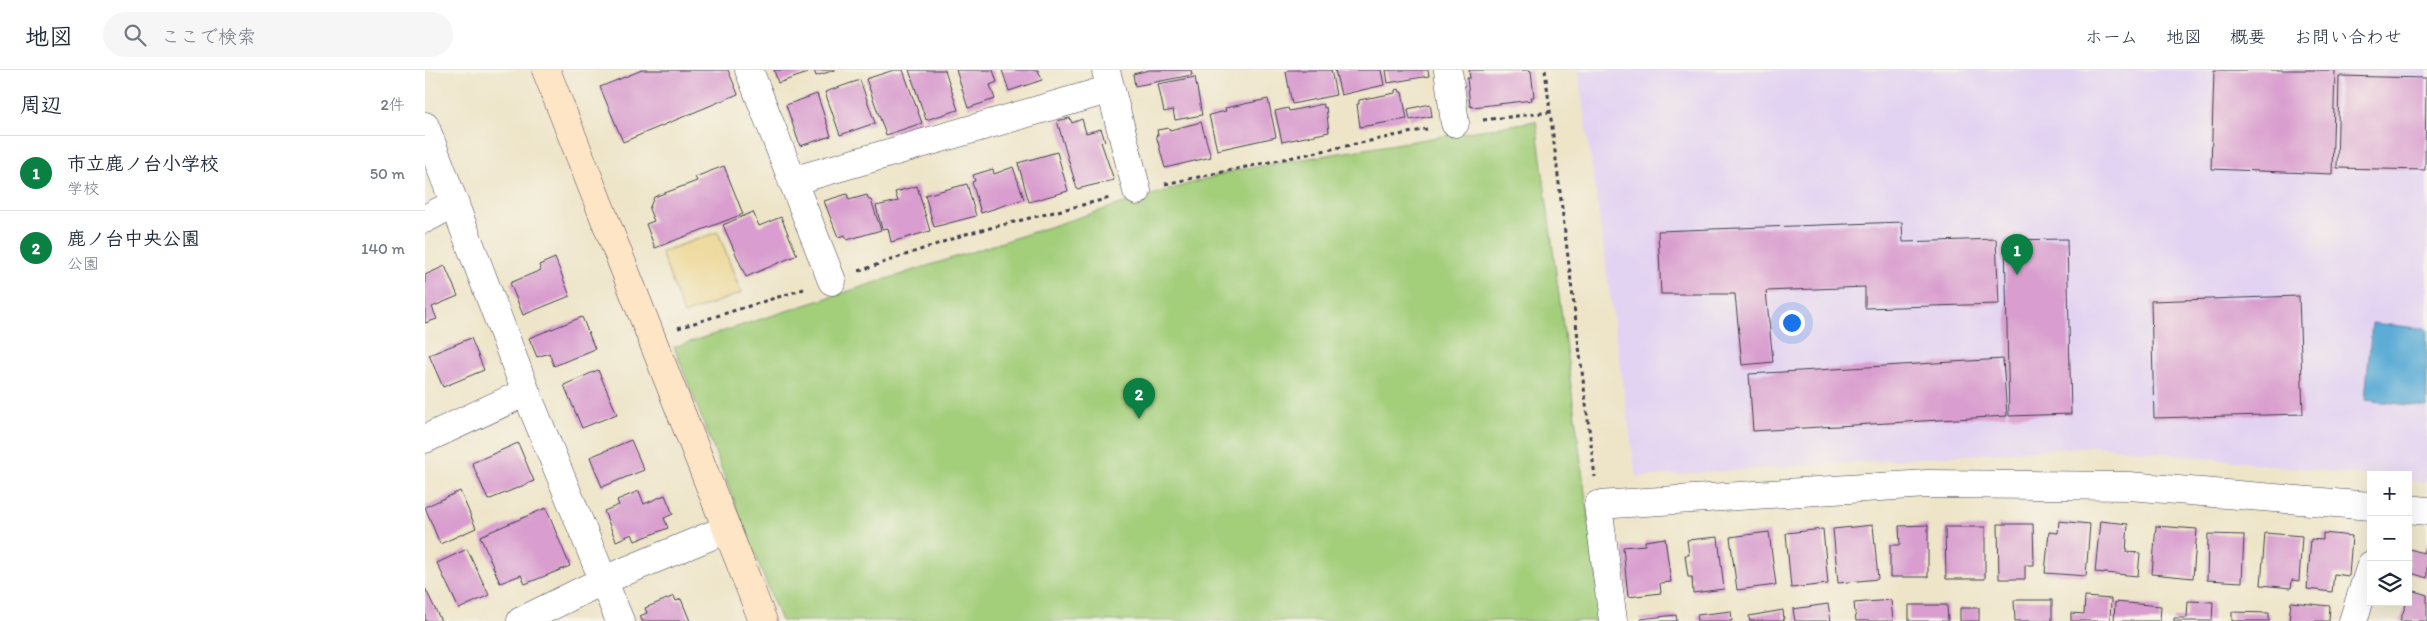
<!DOCTYPE html>
<html lang="ja">
<meta charset="utf-8">
<style>
:root{--surface:#fff;--page:#f6f6f7;--text:#1f2937;--muted:#747a83;--line:#e0e1e3;--accent:#0b8043}
body{margin:0;font-family:Itim,"Klee One",sans-serif;background:var(--page);color:var(--text)}
.controls{position:absolute;right:15px;bottom:15px;display:grid;overflow:hidden;border-radius:0px;box-shadow:0 5px 20px #0002}
.controls button{width:45px;height:45px;display:grid;place-items:center;padding:0;border:0;border-bottom:1px solid var(--line);background:var(--surface);color:var(--text);font:25px sans-serif}
.you{position:absolute;left:1366px;top:252px;width:18px;height:18px;margin:-12px;border:4px solid #fff;border-radius:50%;background:#1a73e8;box-shadow:0 0 0 8px #1a73e833}
.badge{display:grid;place-items:center;width:32px;height:32px;border-radius:50%;background:var(--accent);color:#fff;font-size:16px;font-weight:700}
.pin{position:absolute;translate:-50% -41px;filter:drop-shadow(0 1px 2px #0008)}
.pin::after{content:'';position:absolute;top:26px;width:18px;height:15px;background:inherit;clip-path:polygon(0 0,100% 0,50% 100%)}
.list{margin:0;padding:0;list-style:none}
h2{display:flex;justify-content:space-between;align-items:center;height:65px;margin:0;padding:0 20px;font-size:21px}
h2 small{font-size:16px;font-weight:400;color:var(--muted)}
.list li{display:grid;grid-template-columns:32px 1fr auto;gap:15px;align-items:center;box-sizing:border-box;height:75px;padding:0 20px;border-top:1px solid var(--line)}
.list b{display:block;font-size:19px;white-space:nowrap}
.list p{margin:0;font-size:16px;white-space:nowrap;color:var(--muted)}
.list em{font-size:16px;font-style:normal;color:var(--muted)}
.icon{flex:none;width:28px;height:28px;fill:none;stroke:currentColor;stroke-width:2;stroke-linecap:round;stroke-linejoin:round}
.map{position:relative;flex:none;width:2002px;height:551px;overflow:hidden}
header{display:flex;align-items:center;gap:30px;box-sizing:border-box;height:70px;padding:0 25px;background:var(--surface);border-bottom:1px solid var(--line)}
header strong{font-size:24px}
nav{display:flex;gap:28px;margin-inline-start:auto;font-size:18px}
.search{width:350px;height:45px;background:var(--page);display:flex;align-items:center;gap:12px;box-sizing:border-box;padding:0 18px;border-radius:28px;color:var(--muted);font-size:19px}
main{display:flex}
aside{flex:1;background:var(--surface)}
.map>svg:first-child{display:block}
.built{fill:#e3d3f2}
.green{fill:#a3ce7a;stroke:#62785a}
.sand{fill:#eeda9e;stroke:#887e6c}
.water{fill:#5cacd6;stroke:#3f6788}
.building{fill:#d99ecf}
.lines{fill:none;stroke-linecap:round;stroke-linejoin:round}
.street-casing{stroke:#413f50;stroke-width:29}
.secondary-casing{stroke:#413f50;stroke-width:29}
.path{stroke:#413f50;stroke-width:3;stroke-dasharray:4 4;stroke-linecap:butt}
.street{stroke:#fff;stroke-width:28}
.secondary{stroke:#fee5c5;stroke-width:28}
</style>
<header>
<strong>地図</strong>
<div class="search"><svg class="icon" aria-label="search" viewBox="0 0 24 24"><circle cx="10" cy="10" r="6"/><path d="M15 15l6 6"/></svg>ここで検索</div>
<nav><a>ホーム</a><a>地図</a><a>概要</a><a>お問い合わせ</a></nav>
</header>
<main>
<aside>
<h2>周辺<small>2件</small></h2>
<ul class="list">
<li><span class="badge">1</span><div><b>市立鹿ノ台小学校</b><p>学校</p></div><em>50 m</em></li>
<li><span class="badge">2</span><div><b>鹿ノ台中央公園</b><p>公園</p></div><em>140 m</em></li>
</ul>
</aside>
<div class="map">
<svg width="2002" height="551" viewBox="0 0 2002 551">
<rect width="100%" height="100%" fill="#f7f3e8"/>
<filter id="ink" filterUnits="userSpaceOnUse"><feTurbulence type="fractalNoise" baseFrequency=".02" numOctaves="2"/><feDisplacementMap in="SourceGraphic" scale="10" xChannelSelector="R" yChannelSelector="G"/><feConvolveMatrix kernelMatrix="1 2 1 2 8 2 1 2 1" color-interpolation-filters="sRGB"/></filter>
<filter id="wash" filterUnits="userSpaceOnUse"><feTurbulence type="fractalNoise" baseFrequency=".0096" numOctaves="4" result="noise"/><feDisplacementMap in="SourceGraphic" scale="20" xChannelSelector="R" yChannelSelector="G"/><feGaussianBlur stdDeviation="1.12" result="paint"/><feColorMatrix in="noise" values="0 0 0 0 0 0 0 0 0 0 0 0 0 0 0 0 0 1.4 0 .05"/><feComposite in="paint" operator="in"/></filter>
<g filter="url(#wash)">
<rect width="100%" height="100%" fill="#eee5c9"/>
<path class="built" d="M1153,0H2002V413L1983,411V405H1946V406L1672,376L1211,407Z"/>
<path class="green" d="M1111,51L1177,551H356L249,277L693,135L811,100Z"/>
<path class="sand" d="M293,162L316,223L259,244L236,182Z"/>
<path class="water" d="M1947,253L2002,259V337L1940,330Z"/>
<g id="blocks">
<path class="building" d="M217,0H303L313,24L198,72L175,17Z
M349,0H382L383,3L353,13Z
M389,0H410L391,6Z
M469,0H478L497,53L461,65L441,9Z
M484,0H520L533,40L501,50Z
M531,0H568L572,12L565,15L570,29L543,38Z
M577,0H613L617,10L584,21Z
M724,0H766L767,5L710,16L708,4Z
M863,0H906L911,25L867,34L861,2Z
M910,0H956L959,15L916,25Z
M961,0H1003L1004,6L963,13Z
M1044,0H1103L1106,1L1109,27H1106L1107,30L1048,37L1045,36L1042,8H1045Z
M1789,0H1910L1907,104L1786,99Z
M1914,6L2001,8L2000,100L1912,98Z
M770,7L777,45L750,50L748,40L739,42L733,14Z
M435,10L450,53L415,65L400,22Z
M974,19L975,22H977L982,49L935,57L932,34H934V30L970,23V20Z
M392,24L406,66L375,76L361,35Z
M843,29L851,67L792,80L784,45L801,41L800,38Z
M898,34L899,38L901,37L904,62L857,72L850,41L863,38L864,41Z
M1005,34L1007,46L985,50L983,39Z
M645,48L647,53L657,49L661,63L676,59L680,71L676,72L689,110L652,119L632,51Z
M776,52L786,87L740,98L731,65H733L732,60L744,58L745,60Z
M632,82L643,121L604,132L593,93Z
M299,96L318,144L230,178L221,154L229,151L224,139L229,127L272,111L270,107Z
M588,97L599,129L556,143L547,112L550,111L548,105L568,99L569,104Z
M542,114L551,146L509,157L500,125Z
M492,116L505,161L466,172L463,158L457,159L451,136L473,131L470,122Z
M422,124L424,130L442,125L444,130H446L456,160L422,170L420,165L413,167L399,131Z
M328,142L334,156L356,147L372,185L321,207L298,155Z
M1477,152L1478,172L1571,169L1574,234L1440,238V217L1341,221L1348,292L1317,295L1310,224H1236L1233,161Z
M1642,169L1646,344L1584,346L1580,170Z
M130,188L145,226L98,245L85,213L116,200L114,195Z
M20,196L33,226L7,237L12,249L0,253V205Z
M1874,226L1878,344L1729,348L1726,231Z
M157,247L170,279L129,296L124,283L112,287L104,268Z
M46,268L59,300L18,317L4,285Z
M1578,289L1582,346L1328,361L1324,304Z
M173,300L192,344L157,358L139,315Z
M206,370L219,400L177,417L165,387Z
M93,373L109,411L63,430L47,393Z
M35,421L51,458L15,474L0,437Z
M214,421L219,434L240,425L248,444L239,448L243,458L210,471L207,464L191,471L179,441L194,435L192,430Z
M121,438L145,496L100,514L96,505L75,513L55,466Z
M1634,451L1665,454L1661,506L1620,503L1624,462L1633,463Z
M1675,451L1703,454L1701,482L1715,483L1713,506L1670,502Z
M1573,454H1608L1609,495H1600V509H1574Z
M1448,455L1453,509L1413,513L1408,459Z
M1503,455V507H1465V475H1475L1474,456Z
M1731,456L1772,459L1768,508L1727,504Z
M1520,457H1560V509H1521Z
M1398,459L1403,514L1366,518L1361,463Z
M1344,462L1351,515L1312,520L1305,467Z
M1840,463L1877,466L1874,511L1867,510L1866,518L1836,515Z
M1898,463L1927,466L1924,506L1909,504L1907,522L1882,519L1886,469L1898,470Z
M1783,464L1819,465L1817,512L1782,510Z
M1293,467L1299,519L1268,523L1267,507H1263L1260,485H1264L1262,470Z
M1240,468L1246,512L1235,513L1236,523L1203,527L1198,477L1220,475V471Z
M2002,473V508L1983,502L1985,479L1998,483Z
M42,479L64,525L34,539L12,493Z
M0,518L16,551H0Z
M1986,520L2002,525V551H1975Z
M249,526L251,531L256,529L265,551H217L215,546L222,543L220,538Z
M1660,527L1686,529L1685,551H1646V543L1659,544Z
M1466,530L1468,551H1431L1429,533Z
M1589,530H1627V551H1590Z
M1763,531L1788,532L1787,551H1749V548H1762Z
M1690,532L1736,536L1735,551H1689Z
M1866,532L1905,536L1904,551H1864Z
M1403,534L1406,551H1370L1368,539Z
M1484,535H1522L1523,551H1484Z
M1535,538H1554V551H1535Z
M1358,540L1359,551H1325L1324,546Z
M1306,541L1307,551H1273L1272,545Z
M1807,542L1844,543V551H1807Z
M1251,545L1252,551H1216L1215,549Z"/>
</g>
</g>
<g filter="url(#ink)">
<use href="#blocks" fill-opacity="0" stroke="#413f50" stroke-width="1"/>
<g class="lines">
<g class="street-casing">
<path id="street" d="M324,0L407,211
M1023,0L1030,53
M681,1L712,121
M0,56L101,322L195,551
M367,111L686,19
M0,149L30,133
M0,369L101,322
M1983,439L2002,441
M96,551L179,510L302,459
M1188,551L1173,435L1502,414L1704,416L1946,436
M1928,551L1946,495"/>
</g>
<g class="secondary-casing">
<path id="secondary" d="M121,0L338,551"/>
</g>
<path class="path" d="M1120,0L1170,407
M1058,50L1126,42
M740,114L1002,59
M434,201L541,164L685,128
M253,258L379,219"/>
<use href="#street" class="street"/>
<use href="#secondary" class="secondary"/>
</g>
</g>
</svg>
<div class="controls">
<button>+</button>
<button>−</button>
<button><svg class="icon" aria-label="layers" viewBox="0 0 24 24"><path d="M12 4l9 5-9 5-9-5zM3 14l9 5 9-5"/></svg></button>
</div>
<div class="you"></div>
<div class="pin badge" style="left:1592px;top:205px">1</div>
<div class="pin badge" style="left:714px;top:349px">2</div>
</div>
</main>
